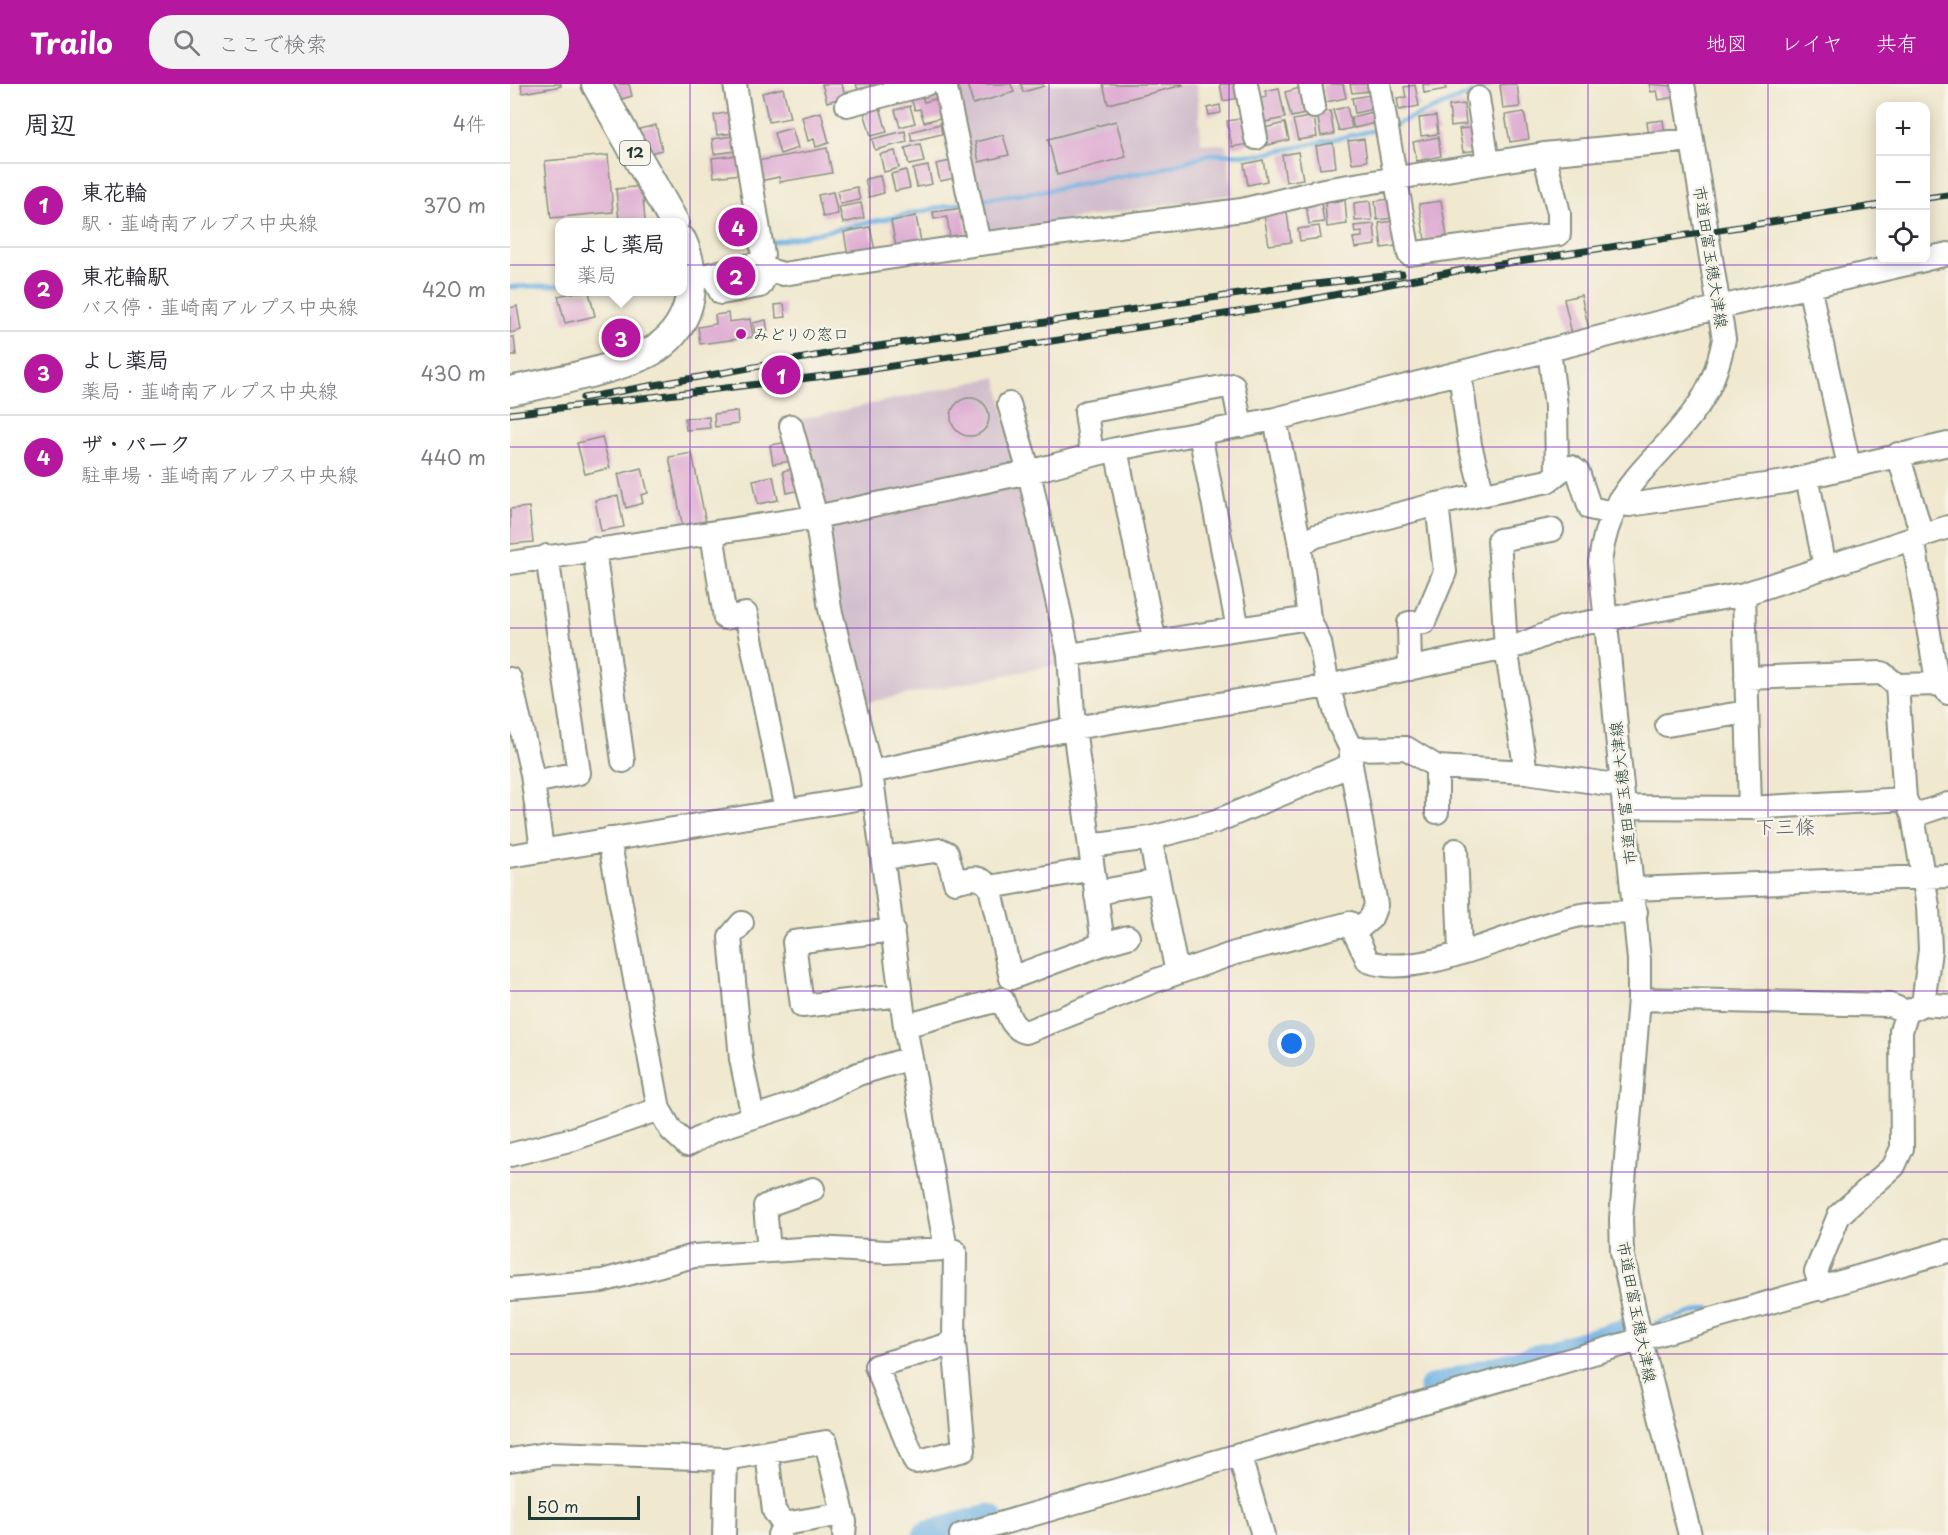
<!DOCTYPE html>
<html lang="ja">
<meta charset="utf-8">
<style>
:root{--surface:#fff;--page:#f2f2f3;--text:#2b2b33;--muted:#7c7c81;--line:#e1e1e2;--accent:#b5179e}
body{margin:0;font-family:"Playpen Sans","Klee One",sans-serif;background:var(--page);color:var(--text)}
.controls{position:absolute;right:18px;top:18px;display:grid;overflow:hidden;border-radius:12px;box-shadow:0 3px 15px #0003}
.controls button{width:54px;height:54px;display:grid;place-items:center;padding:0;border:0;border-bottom:2px solid var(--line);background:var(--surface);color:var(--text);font:30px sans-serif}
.scale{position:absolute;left:18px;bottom:15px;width:112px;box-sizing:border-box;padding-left:6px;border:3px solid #1f3d34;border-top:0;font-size:16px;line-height:21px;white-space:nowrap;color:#1f3d34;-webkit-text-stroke:4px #f7f3e8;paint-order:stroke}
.you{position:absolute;left:782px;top:960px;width:21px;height:21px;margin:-15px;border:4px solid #fff;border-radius:50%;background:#1a73e8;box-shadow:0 0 0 9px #1a73e833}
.badge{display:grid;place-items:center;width:39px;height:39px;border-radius:50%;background:var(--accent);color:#fff;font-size:20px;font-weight:700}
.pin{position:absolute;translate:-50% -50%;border:3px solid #fff;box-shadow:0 2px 6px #0006}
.popup{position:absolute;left:45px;top:134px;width:132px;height:78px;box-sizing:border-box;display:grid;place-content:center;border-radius:12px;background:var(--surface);filter:drop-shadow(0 2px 4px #0005);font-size:20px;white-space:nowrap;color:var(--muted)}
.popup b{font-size:22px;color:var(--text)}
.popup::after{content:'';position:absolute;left:50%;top:100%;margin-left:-12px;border:12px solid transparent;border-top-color:var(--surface)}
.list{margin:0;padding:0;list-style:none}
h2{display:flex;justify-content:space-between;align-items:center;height:78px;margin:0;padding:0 24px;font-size:26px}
h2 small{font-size:20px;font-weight:400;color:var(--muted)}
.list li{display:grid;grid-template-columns:39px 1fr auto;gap:18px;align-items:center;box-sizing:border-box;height:84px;padding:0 24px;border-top:2px solid var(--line)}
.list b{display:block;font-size:22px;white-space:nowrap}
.list p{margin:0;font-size:20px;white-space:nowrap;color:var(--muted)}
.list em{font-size:20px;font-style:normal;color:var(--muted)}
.icon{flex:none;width:33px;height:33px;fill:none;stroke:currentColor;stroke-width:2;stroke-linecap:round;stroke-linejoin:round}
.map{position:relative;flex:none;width:1438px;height:1451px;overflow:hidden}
header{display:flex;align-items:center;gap:36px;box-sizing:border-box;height:84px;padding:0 30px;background:var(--accent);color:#fff}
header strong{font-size:28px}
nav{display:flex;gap:33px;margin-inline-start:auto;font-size:21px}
.search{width:420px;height:54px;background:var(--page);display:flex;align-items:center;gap:15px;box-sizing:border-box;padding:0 21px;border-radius:24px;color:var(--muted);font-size:22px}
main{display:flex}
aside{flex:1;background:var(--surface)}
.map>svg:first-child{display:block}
.industrial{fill:#d1bdcc}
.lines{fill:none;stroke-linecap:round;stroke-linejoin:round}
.stream{stroke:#6db1e3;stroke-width:4.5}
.river{stroke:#6db1e3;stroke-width:27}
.building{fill:#deaad2}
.minor-casing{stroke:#889282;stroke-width:26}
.major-casing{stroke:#889282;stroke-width:32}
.minor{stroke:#fff;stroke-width:22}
.major{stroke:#fff;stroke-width:28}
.rail-casing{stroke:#1f3d34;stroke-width:7}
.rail{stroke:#f7f3e8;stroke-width:4.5;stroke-dasharray:14;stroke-linecap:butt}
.grid{fill:none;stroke:#7b2cbf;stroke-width:1.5;stroke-opacity:0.55}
.poi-dot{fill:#b5179e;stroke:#f7f3e8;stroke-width:2}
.labels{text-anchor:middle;stroke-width:5;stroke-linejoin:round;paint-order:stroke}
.shield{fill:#f7f3e8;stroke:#60746a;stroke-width:1.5}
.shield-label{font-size:15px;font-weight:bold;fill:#1f3d34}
.street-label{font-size:16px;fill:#1f3d34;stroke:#f7f3e8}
.poi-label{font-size:16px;fill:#1f3d34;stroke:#f7f3e8;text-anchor:start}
.quarter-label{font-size:20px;fill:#62636b;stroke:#f7f3e8}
</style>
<header>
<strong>Trailo</strong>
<div class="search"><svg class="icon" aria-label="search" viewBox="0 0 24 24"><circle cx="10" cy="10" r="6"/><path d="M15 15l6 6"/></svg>ここで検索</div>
<nav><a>地図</a><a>レイヤ</a><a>共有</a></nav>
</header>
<main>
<aside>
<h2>周辺<small>4件</small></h2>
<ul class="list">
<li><span class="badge">1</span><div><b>東花輪</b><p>駅 · 韮崎南アルプス中央線</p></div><em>370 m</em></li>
<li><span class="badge">2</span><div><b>東花輪駅</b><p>バス停 · 韮崎南アルプス中央線</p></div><em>420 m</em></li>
<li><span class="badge">3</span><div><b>よし薬局</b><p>薬局 · 韮崎南アルプス中央線</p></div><em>430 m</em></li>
<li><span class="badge">4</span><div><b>ザ・パーク</b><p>駐車場 · 韮崎南アルプス中央線</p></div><em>440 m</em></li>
</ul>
</aside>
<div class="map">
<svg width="1438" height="1451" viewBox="0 0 1438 1451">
<rect width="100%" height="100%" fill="#f7f3e8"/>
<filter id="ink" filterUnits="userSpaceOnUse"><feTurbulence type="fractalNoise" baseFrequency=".0167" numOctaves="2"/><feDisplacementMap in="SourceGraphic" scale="12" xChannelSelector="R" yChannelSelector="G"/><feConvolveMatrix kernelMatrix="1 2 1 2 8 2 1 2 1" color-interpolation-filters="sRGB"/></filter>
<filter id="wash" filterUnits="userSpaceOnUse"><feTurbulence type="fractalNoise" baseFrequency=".008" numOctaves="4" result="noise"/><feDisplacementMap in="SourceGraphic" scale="24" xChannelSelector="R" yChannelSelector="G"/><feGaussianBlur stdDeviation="1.35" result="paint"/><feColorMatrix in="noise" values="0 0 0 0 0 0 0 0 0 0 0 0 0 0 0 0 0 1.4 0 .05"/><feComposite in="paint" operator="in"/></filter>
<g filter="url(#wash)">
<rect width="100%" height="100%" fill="#f0e8cf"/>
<path class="industrial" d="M446,0H687L691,59L716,61L723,110L474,149Z
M487,293L504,382L311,426L288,336Z
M518,398L550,580L344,621L307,442Z"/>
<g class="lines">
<path class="stream" d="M970,6L984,0
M884,41L962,9
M467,116L533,107L651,85L700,70L750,71L870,45
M259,159L452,119
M0,203L50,201
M1146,1239L1199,1224"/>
<path class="river" d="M922,1304L1111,1249
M416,1451L479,1433"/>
</g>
<g id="blocks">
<path class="building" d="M11,0H51V2L12,9Z
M97,0H119L122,12L102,18Z
M312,0H332L335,13L317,18Z
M346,0H366L367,2L349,8Z
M457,0H501L504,8L463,20Z
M511,0H533L534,2L513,8Z
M593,0H672L673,1L598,20Z
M710,0H728L730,14L713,17Z
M812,0H833L836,14L816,18Z
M840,0H859L860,7L842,9Z
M913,0H935L936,5L914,9Z
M995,0H1007L1010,23L993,25L990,1Z
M1139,0L1163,2L1165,13L1149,16L1147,7L1141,8Z
M905,1L909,22L889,26L887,14L896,13L894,3Z
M794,3L800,29L781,33L775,8Z
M273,4L280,34L259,38L252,9Z
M769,4L775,34L750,39L745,15L757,13L755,7Z
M860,11L864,25L845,29L842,14Z
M412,12L414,18L429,14L434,33L414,38L410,25L405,26L401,15Z
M954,20L956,40L941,42L939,22Z
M710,21L711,29L699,31L697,24Z
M400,22L405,39L390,43L385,26Z
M370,23L377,48L361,52L354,28Z
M837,23L842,44L829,47L823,26Z
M820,27L824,50L811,52L807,29Z
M220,28L224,49L207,51L204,31Z
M311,28L319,59L306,63L304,55L298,57L292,33Z
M863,28L866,39L844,44L841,33Z
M1014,28L1019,55L1000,58L995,31Z
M804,32L807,53L788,56L783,36Z
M926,32L928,50L911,52L909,34Z
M735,34L739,60L722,63L717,37Z
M1153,36L1155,51L1139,53L1137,38Z
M606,37L616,73L547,91L538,55Z
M775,39L779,56L754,62L750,45Z
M430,40L432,50L402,57L400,48Z
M146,41L152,66L135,70L125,46Z
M966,43L969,66L953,68L949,45Z
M282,44L288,64L270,70L264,49Z
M395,47L397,58L365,66L362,55Z
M493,51L499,71L469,78L465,58Z
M223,52L225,67L204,70L202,55Z
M928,53L931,72L907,77L903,58Z
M854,55L857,77L842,79L838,57Z
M823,59L826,83L810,85L806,62Z
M410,60L414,78L399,81L395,64Z
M317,64L322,89L270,98L269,93L250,97L247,77Z
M385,67L389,84L374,88L370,70Z
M788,68L793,95L776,98L772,71Z
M98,71L103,128L41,134L35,77Z
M228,71L231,90L204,93L202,74Z
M753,76L757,97L738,101L734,80Z
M441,77L445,94L430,97L426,80Z
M418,82L422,100L407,103L403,85Z
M396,86L400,104L385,107L381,90Z
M370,92L374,109L359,113L355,95Z
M132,102L135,137L109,138L106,105Z
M347,103L350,116L330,120L327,107Z
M323,108L328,130L313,133L308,111Z
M880,115L882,134L867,136L865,117Z
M835,116L837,140L817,143L815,119Z
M860,117L862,136L845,137L844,119Z
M931,117L937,152L915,156L909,120Z
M811,118L814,138L799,140L796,121Z
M351,119L354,134L333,139L329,123Z
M453,124L457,150L440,153L437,133L424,135L423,128Z
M777,128L781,158L759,161L754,131Z
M406,132L411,158L386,163L381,137Z
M882,137L886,162L872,164L869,139Z
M864,140L866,161L845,164L843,154L852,153V148L845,149L844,142Z
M809,142L811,154L790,157L788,145Z
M360,143L365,167L338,172L334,148Z
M66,208H79L85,232L55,239L48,212Z
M1071,211L1079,245L1062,250L1054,215Z
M274,220L276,233L266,234L265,221Z
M7,222L11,246L0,249V224Z
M218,229L219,238L240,235L243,253L190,260L188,243L206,240L205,231Z
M117,236L122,260L105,264L100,239Z
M256,236L258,250L245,252L243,239Z
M0,253H4L6,271H0Z
M441 333a19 19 0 1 1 38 0a19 19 0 1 1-38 0Z
M227,327L228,340L205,343L204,330Z
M199,333L200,344L176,346L175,334Z
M92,353L100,384L75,390L67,359Z
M278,358L282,377L263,380L260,361Z
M182,369L196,439L173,444L159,373Z
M132,384L138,409L131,411L133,419L116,424L108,390Z
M286,384L291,406L277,409L273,387Z
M263,392L268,416L248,420L243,396Z
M108,412L114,443L91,447L85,416Z
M19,423L23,458L0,460V425Z"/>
</g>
</g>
<g filter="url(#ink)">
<use href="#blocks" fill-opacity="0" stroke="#889282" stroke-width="1.5"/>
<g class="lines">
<g class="minor-casing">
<path id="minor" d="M225,0L253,171L250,183
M435,0L469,160
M736,0L746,54
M800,0L804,23
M869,0L899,170L1049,150V129L1034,70
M1173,0L1214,255C1209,281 1201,305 1185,326C1144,383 1099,401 1090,478L1129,876V915L1111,1135L1112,1168L1131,1257L1180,1451
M968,14L978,79
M337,21L416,0
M1416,175L1438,170
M202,190L211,209L250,202L259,186
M183,194L241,181L273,190L469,160L732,126L814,106L1034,70L1181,56
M1299,202L1339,382
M1039,266L1046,322L1047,389
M950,289L960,361L973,410
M499,320L519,388L559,571L564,644L593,860
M281,342L306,433L320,525L361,688
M690,350L728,545
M606,365L645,559
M1388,370L1412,451
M582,371L576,328L723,301L731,342
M1297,393L1315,483
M1109,416L1119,421L1275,398L1438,360
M202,449L215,534L236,530L276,726
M1403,454L1426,591L1438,609
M790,461L806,452L927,420L1038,397L1053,385L1061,383L1068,388L1080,424L1102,429
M84,465L113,677
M0,479L306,433L519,388L606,365L765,335L1210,223L1414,176
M1234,510L1240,724
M799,534L810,559L818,602L829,640L841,665V681L866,821L861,834L845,848
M559,571L799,534L790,461L765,335
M900,585L899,539L914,538L935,488L927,420
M1236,594L1372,589L1387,601L1395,715L1403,732L1418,822L1420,866L1413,920
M0,595L22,690L32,766
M1387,601L1432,600
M1157,641L1237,628
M841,665L896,664L927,683L1016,688L1112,702
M1016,688L996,564L989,456L1042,446
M23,698L69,689L37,472
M1114,723L1240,724L1395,715
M927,728V683
M1403,732L1438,720
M99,755L149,1025L161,1046L177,1061L207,1045L290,1018L348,990L401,974
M580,762L640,754
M946,766L950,868
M0,772L364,712
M373,774L431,766L437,769L445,798C460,794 469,790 480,803L583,785
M480,803L501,894L593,860L618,853
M1123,805L1438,792
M586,812L603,805L648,797
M232,839L220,853L231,975L243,1033
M383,846L284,858L292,922L391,911
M667,889L640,754L707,737L841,681
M1129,915L1380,921L1397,928
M395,942L492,915C498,928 501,945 516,948L647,896L725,869L840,839L858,877C910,898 1015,841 1071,831C1089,828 1108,829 1126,828
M0,1071L63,1055L149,1025
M436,1165L395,942L361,688L564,644L818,602L1010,561L1054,543L1234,510L1438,443
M259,1167L255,1122L303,1105
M0,1205L92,1197L184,1172L307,1164L376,1168L436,1165L445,1167L444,1259L454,1366L405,1378L366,1282L444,1259
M1312,1205L1306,1188L1329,1131L1384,1082L1392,1064L1391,947L1397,928L1413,920L1438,922
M257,1369L264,1427L274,1440
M729,1370L753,1451
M0,1376L42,1369L216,1375L316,1358L335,1438L334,1451
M214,1451L216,1375
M269,1451L274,1440L333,1430
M451,1451L1438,1167"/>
</g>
<g class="major-casing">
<path id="major" d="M86,0L164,138
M0,307C37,299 117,284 147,264C183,239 189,195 172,157"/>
</g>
<use href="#minor" class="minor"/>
<use href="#major" class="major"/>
<g class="rail-casing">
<path id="rail" d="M1416,114L1438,111
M73,314L327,268L771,204L892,190
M0,330L331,290L772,221L952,186L1370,121"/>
</g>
<use href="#rail" class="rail"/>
</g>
</g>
<path class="grid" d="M180,0V1451M360,0V1451M539,0V1451M719,0V1451M899,0V1451M1078,0V1451M1258,0V1451M0,181H1438M0,363H1438M0,544H1438M0,726H1438M0,907H1438M0,1088H1438M0,1270H1438"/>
<circle class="poi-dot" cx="231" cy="250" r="6"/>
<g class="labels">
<rect class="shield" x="110" y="57" width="30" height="24" rx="4.5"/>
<g class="shield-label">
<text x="125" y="74">12</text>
</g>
<g class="street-label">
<text transform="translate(1201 173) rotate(81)" y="6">市道田富玉穂大津線</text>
<text transform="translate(1113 709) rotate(-96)" y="6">市道田富玉穂大津線</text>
<text transform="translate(1127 1228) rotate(79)" y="6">市道田富玉穂大津線</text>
</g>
<g class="poi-label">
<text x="243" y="256">みどりの窓口</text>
</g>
<g class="quarter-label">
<text x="1275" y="750">下三條</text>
</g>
</g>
</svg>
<div class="controls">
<button>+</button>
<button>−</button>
<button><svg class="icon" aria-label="locate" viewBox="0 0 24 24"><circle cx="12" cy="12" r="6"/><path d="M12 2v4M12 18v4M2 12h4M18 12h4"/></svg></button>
</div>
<div class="scale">50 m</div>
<div class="you"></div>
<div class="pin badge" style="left:271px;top:291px">1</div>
<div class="pin badge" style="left:226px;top:192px">2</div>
<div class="pin badge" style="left:111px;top:254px">3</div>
<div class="popup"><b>よし薬局</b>薬局</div>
<div class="pin badge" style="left:228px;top:143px">4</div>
</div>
</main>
